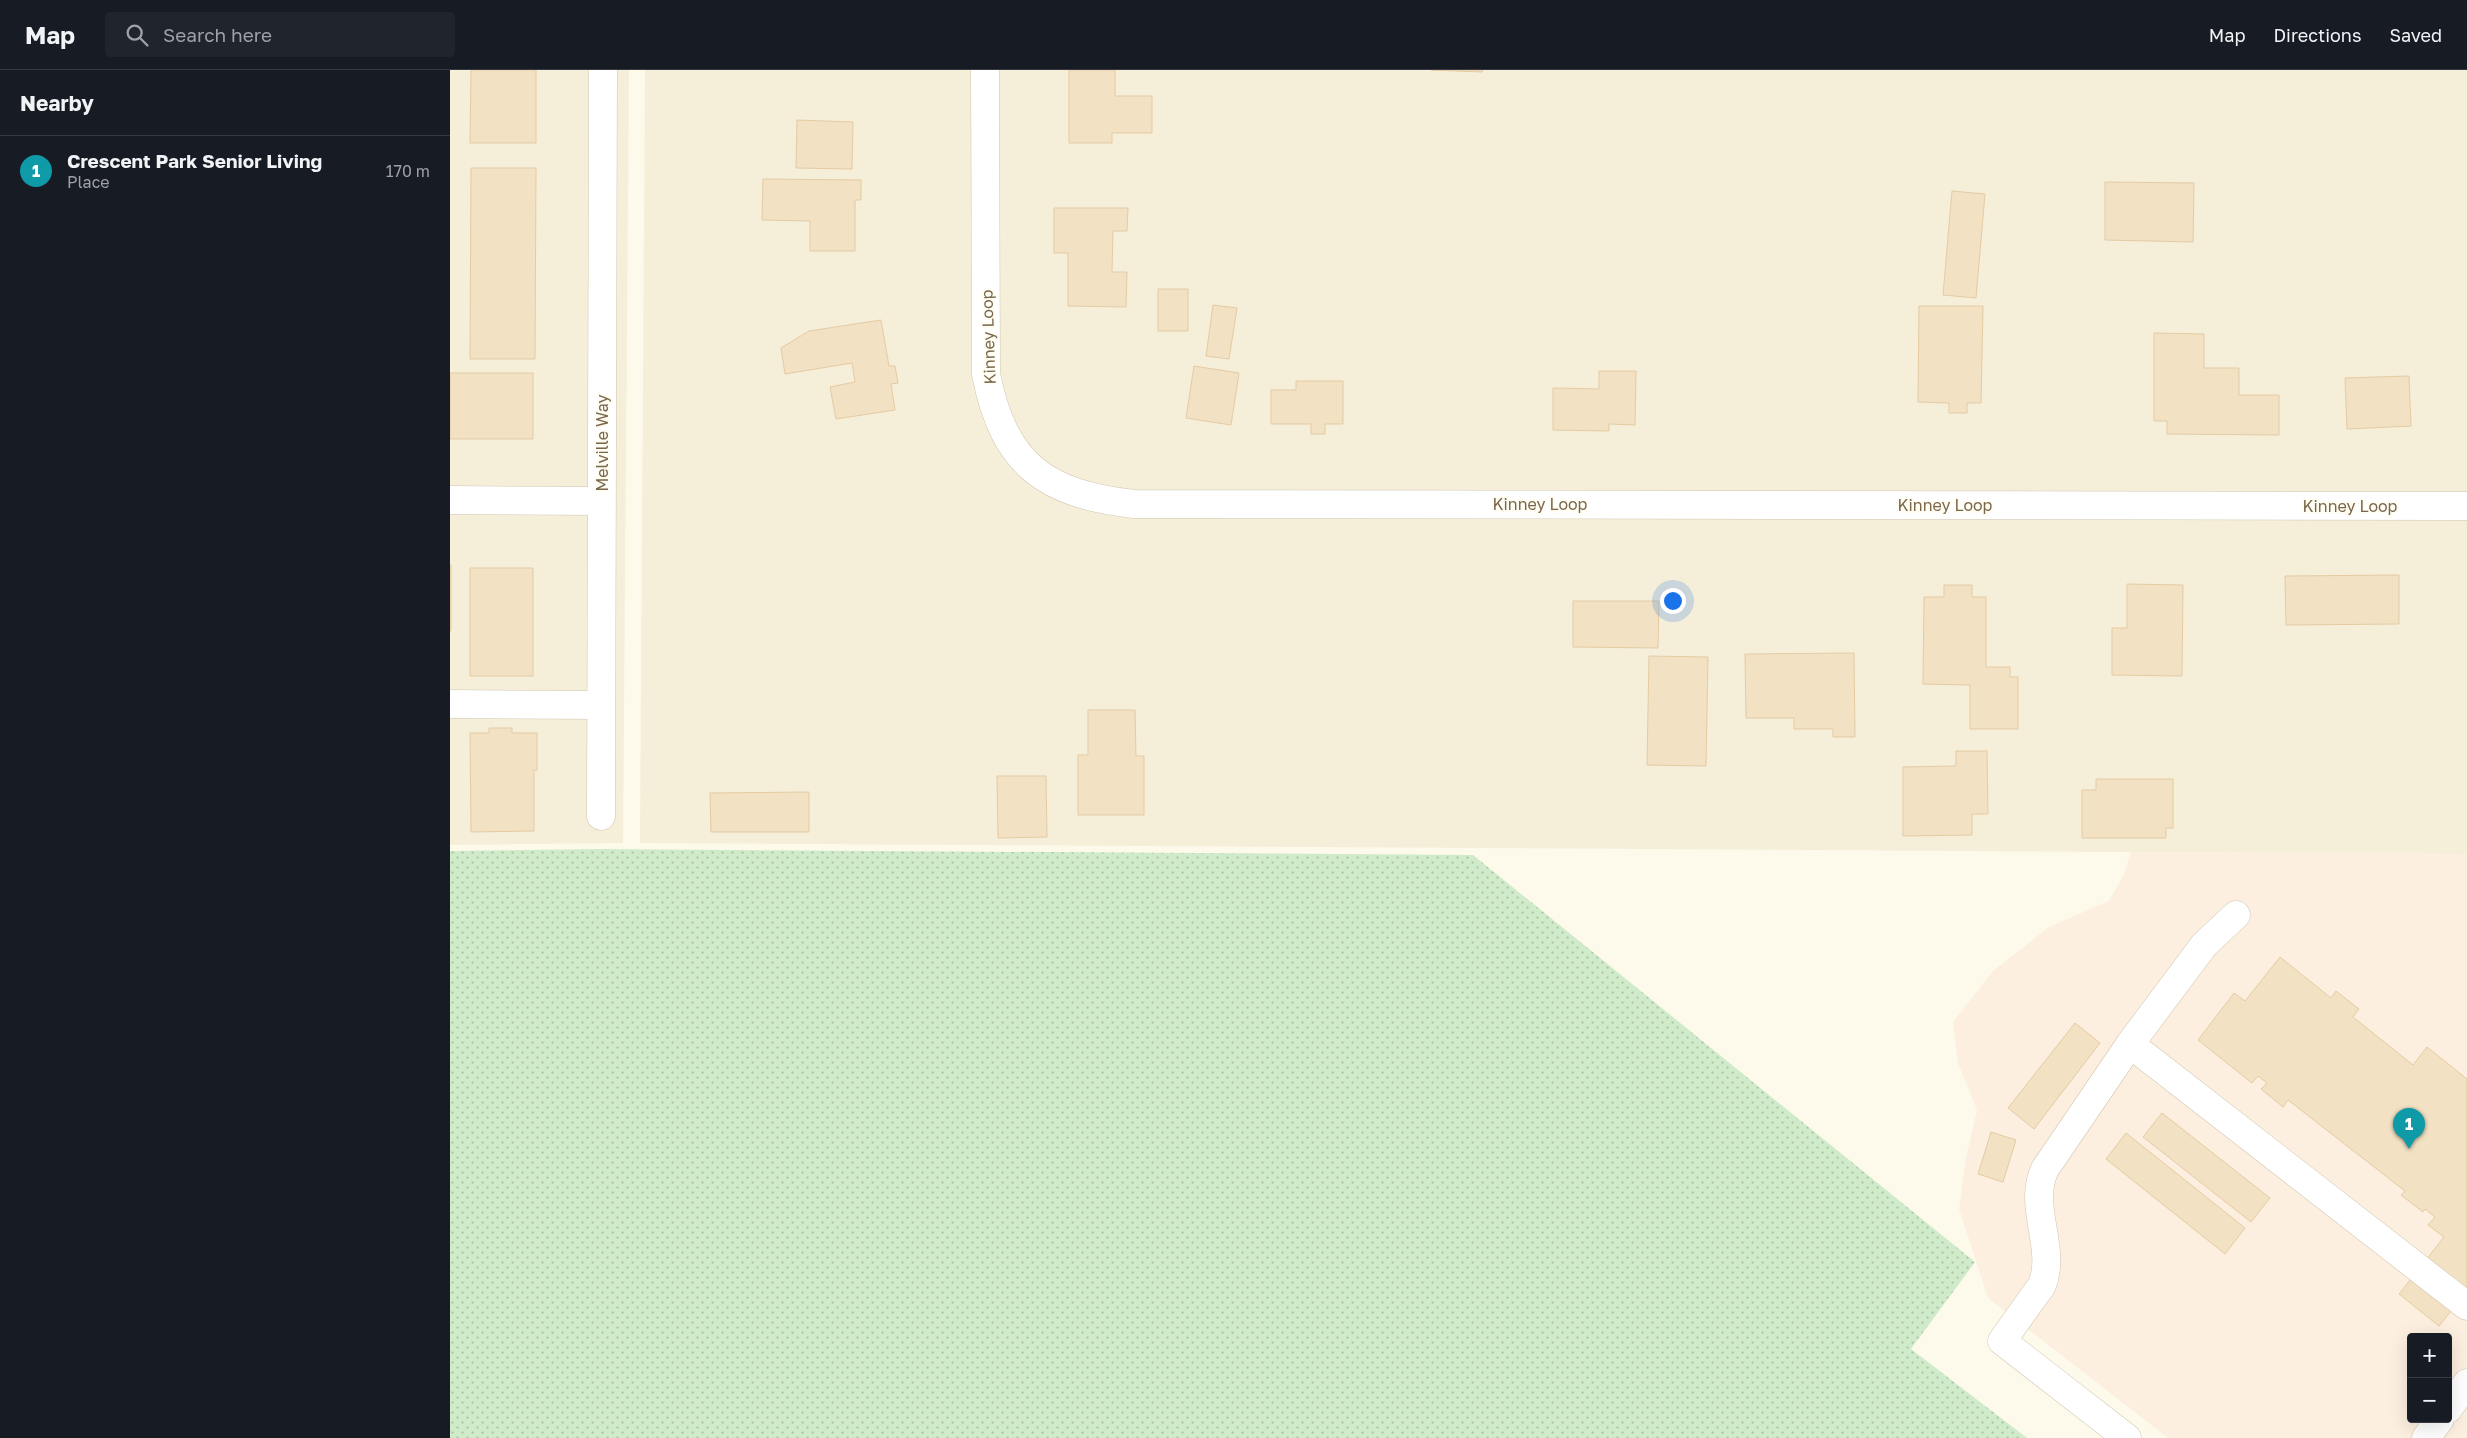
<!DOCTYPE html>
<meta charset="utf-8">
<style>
:root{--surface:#171b24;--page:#20242c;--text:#f1f3f6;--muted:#9ea1a6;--line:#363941;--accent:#b45309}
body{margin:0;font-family:"Golos Text",sans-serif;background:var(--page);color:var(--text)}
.controls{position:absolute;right:15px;bottom:15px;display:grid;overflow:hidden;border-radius:5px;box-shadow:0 5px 20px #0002}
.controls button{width:45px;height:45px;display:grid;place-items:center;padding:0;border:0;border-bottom:1px solid var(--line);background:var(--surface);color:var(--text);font:25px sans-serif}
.you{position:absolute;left:1222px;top:530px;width:18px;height:18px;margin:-12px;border:4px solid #fff;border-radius:50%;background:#1a73e8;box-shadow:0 0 0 8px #1a73e833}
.badge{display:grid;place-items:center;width:32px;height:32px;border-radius:50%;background:var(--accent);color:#fff;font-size:16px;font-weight:700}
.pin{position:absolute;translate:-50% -41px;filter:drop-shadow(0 1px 2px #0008)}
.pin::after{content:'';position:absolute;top:26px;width:18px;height:15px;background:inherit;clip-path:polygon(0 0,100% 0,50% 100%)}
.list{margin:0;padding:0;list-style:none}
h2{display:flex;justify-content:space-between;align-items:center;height:65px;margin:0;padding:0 20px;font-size:21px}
h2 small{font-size:16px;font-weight:400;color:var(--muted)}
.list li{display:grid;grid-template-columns:32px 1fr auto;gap:15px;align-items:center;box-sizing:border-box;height:70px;padding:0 20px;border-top:1px solid var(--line)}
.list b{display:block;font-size:19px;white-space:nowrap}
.list p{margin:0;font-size:16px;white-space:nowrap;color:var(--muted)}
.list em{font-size:16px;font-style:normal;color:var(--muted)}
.icon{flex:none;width:28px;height:28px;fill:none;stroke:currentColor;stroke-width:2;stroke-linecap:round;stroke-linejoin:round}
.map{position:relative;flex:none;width:2017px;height:1368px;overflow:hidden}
header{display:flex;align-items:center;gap:30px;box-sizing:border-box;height:70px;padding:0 25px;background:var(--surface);border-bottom:1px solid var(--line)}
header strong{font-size:24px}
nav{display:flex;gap:28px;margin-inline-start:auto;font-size:18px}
.search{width:350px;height:45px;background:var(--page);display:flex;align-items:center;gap:12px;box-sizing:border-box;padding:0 18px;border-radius:5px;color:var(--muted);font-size:19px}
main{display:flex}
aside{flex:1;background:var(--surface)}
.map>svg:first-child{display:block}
.residential{fill:#f5eed9}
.commercial{fill:#fdefdf;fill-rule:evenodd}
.grass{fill:url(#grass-dots)}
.building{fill:#f2e1c3;stroke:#e5cba3}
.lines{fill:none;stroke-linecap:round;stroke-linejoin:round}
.minor-casing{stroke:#d0c6b0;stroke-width:29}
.minor{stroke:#fff;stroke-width:28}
.labels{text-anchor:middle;stroke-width:4;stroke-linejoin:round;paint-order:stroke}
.street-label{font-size:16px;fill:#79674d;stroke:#fffdf2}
</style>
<header>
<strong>Map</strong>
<div class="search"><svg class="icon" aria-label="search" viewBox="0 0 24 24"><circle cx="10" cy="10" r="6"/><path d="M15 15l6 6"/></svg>Search here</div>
<nav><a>Map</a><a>Directions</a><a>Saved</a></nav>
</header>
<main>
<aside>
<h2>Nearby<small></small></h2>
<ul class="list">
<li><span class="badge" style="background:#0f9aa8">1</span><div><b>Crescent Park Senior Living</b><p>Place</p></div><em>170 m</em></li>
</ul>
</aside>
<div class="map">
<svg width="2017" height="1368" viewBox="0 0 2017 1368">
<defs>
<pattern id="grass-dots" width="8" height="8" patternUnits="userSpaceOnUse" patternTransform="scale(1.25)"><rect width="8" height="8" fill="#cfebc9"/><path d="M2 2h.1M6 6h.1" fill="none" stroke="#adc2a5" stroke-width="1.8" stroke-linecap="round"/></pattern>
</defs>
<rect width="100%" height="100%" fill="#fdfaeb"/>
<path class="residential" d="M0,0H179L173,773L0,775Z
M195,0H2017V784L190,773Z"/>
<path class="commercial" d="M1681,782L2017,784V1368H1718L1538,1228L1509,1139L1516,1088L1527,1040L1508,993L1503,952L1543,901L1599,857L1659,831L1674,804ZM1961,1267H1998V1349H1961Z"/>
<path class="grass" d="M147,779L1023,785L1525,1192L1461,1279L1577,1368H0V781Z"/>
<path class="building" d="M21,0H86V73H20Z
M619,0H665V26H702V63H662V73H619Z
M981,0H1033L1032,2Z
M347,50L403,52L402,99L346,98Z
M21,98H86L85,289H20Z
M313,109L411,110V130H405V181H360V151L312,150Z
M1655,112L1744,113L1743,172L1655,170Z
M1502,121L1535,124L1526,228L1493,225Z
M604,138H678L677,161H663L662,202H677L676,237L618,236V183H604Z
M708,219H738V261H708Z
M763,235L787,238L779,289L756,286Z
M1469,236H1533L1531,333H1517V343H1499V333L1468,332Z
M431,250L439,296H445L448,313L441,314L445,340L386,349L380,317L405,312L402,293L335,304L331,278L359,261Z
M1704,263L1754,264V298H1789V325H1829V365L1717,364V351H1704Z
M744,296L789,303L781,355L736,348Z
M1149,301H1186L1185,355L1159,354V361L1103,360V318L1149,319Z
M0,303H83V369H0Z
M1959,306L1961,356L1897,359L1895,308Z
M846,311H893V354H875V364H861V354H821V320H846Z
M0,495H1V561H0Z
M20,498H83V606H20Z
M1949,505V554L1836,555L1835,506Z
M1677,514L1733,515L1732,606L1662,605V558H1677Z
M1494,515H1522V527H1536V597H1560V607H1568V659H1520V615L1473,614L1474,527H1494Z
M1123,531H1209L1208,578L1123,577Z
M1404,583L1405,667H1383V659H1344V648H1296L1295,584Z
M1199,586L1258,587L1256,696L1197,695Z
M638,640H685L686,686H694V745H628V685H638Z
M39,658H62V663H87V700H84V761L21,762L20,663H39Z
M1506,681H1537L1538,744H1522V765L1453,766V697L1506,696Z
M547,706H596L597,767L548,768Z
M1646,709H1723V758H1716V768H1632V720H1646Z
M359,722V762H261L260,723Z
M1830,887L1881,928L1886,921L1909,939L1903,947L1963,995L1977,977L2017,1009V1221L1989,1256L1949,1224L1994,1167L1978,1155L1985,1147L1975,1139L1973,1142L1951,1125L1955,1121L1838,1030L1833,1037L1811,1019L1817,1013L1808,1006L1802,1013L1748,970L1784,923L1795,931Z
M1625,953L1650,973L1584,1059L1558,1038Z
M1712,1043L1820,1128L1801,1152L1693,1067Z
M1541,1062L1566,1070L1553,1112L1528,1104Z
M1676,1063L1795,1158L1775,1184L1656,1089Z"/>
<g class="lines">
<g class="minor-casing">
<path id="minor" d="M535,0L536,304C554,395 595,424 684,434L2017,436
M0,430L152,431
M0,634L151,635
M151,746L153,0
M1680,974L2017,1236
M1998,1339L2017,1313
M1677,1368L1552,1271L1592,1215C1607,1178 1577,1136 1595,1099L1680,974L1754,875L1786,845
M1976,1368L1990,1349"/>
</g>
<use href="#minor" class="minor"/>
</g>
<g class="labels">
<g class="street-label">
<text transform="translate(538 267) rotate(-92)" y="6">Kinney Loop</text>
<text transform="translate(152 373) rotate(-90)" y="6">Melville Way</text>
<text x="1090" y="440">Kinney Loop</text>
<text x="1495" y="441">Kinney Loop</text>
<text x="1900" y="442">Kinney Loop</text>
</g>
</g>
</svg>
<div class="controls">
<button>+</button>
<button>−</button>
</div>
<div class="you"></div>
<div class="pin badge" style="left:1959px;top:1079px;background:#0f9aa8">1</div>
</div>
</main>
